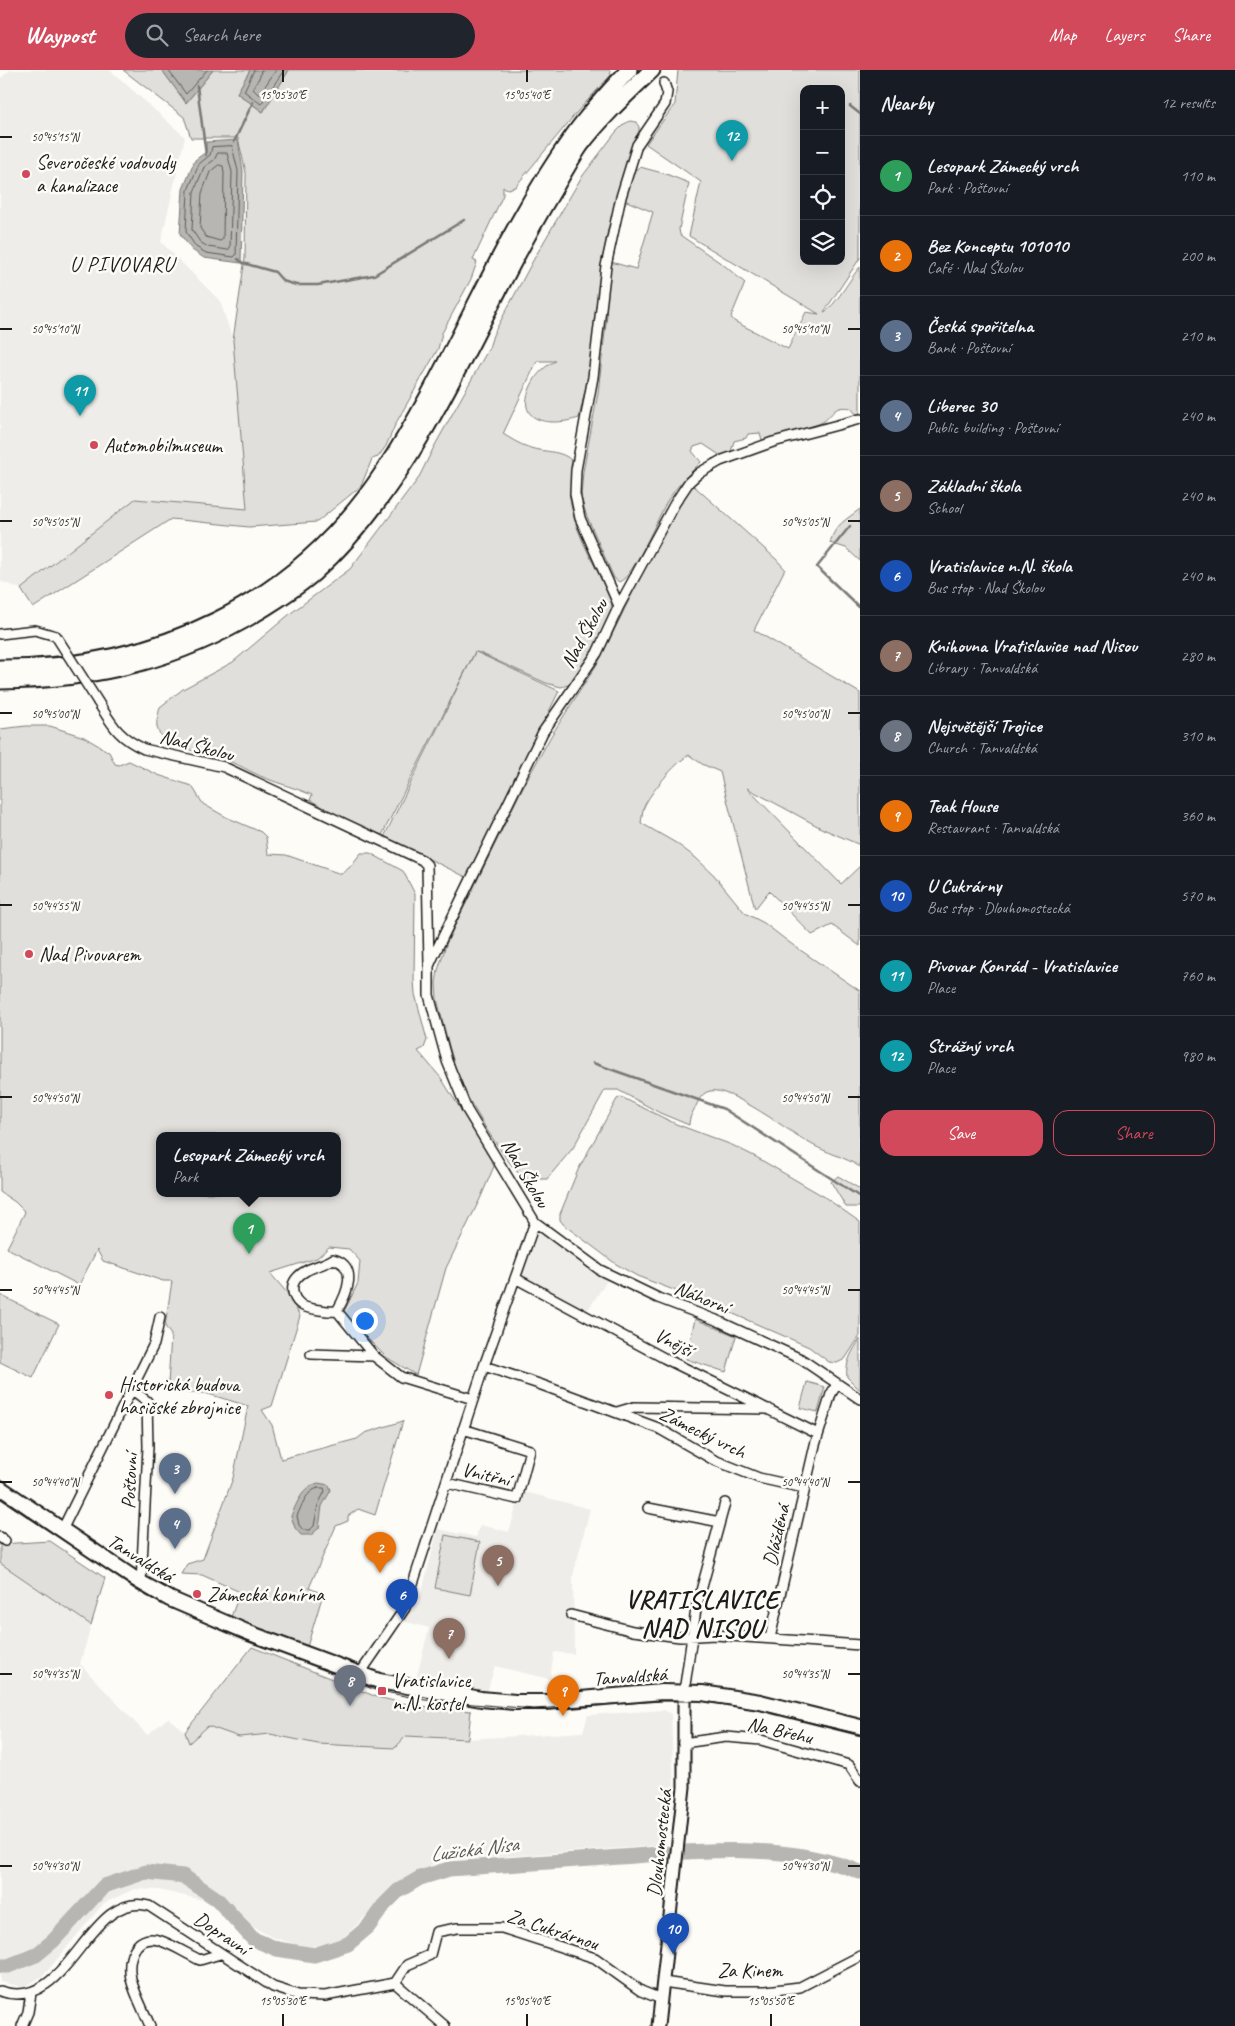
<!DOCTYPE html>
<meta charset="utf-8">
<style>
:root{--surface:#171b24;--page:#20242c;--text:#f1f3f6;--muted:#9ea1a6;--line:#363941;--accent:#d1495b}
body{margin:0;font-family:Caveat,sans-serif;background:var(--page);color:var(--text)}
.controls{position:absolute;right:15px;top:15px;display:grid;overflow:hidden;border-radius:10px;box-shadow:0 5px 20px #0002}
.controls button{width:45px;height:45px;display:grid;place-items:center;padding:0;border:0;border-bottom:1px solid var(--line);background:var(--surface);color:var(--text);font:25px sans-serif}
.you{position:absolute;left:364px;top:1250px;width:18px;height:18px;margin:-12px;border:4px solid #fff;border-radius:50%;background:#1a73e8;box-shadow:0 0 0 8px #1a73e833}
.badge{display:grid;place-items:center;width:32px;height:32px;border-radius:50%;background:var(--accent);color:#fff;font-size:16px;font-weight:700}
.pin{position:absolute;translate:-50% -41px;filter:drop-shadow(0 1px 2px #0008)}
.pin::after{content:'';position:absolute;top:26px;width:18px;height:15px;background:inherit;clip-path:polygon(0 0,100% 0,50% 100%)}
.popup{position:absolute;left:156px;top:1062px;width:185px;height:65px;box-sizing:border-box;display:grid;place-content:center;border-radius:10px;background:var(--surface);filter:drop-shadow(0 1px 4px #0005);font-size:16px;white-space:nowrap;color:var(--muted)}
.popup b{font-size:19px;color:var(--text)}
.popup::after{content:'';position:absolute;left:50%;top:100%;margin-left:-10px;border:10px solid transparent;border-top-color:var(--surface)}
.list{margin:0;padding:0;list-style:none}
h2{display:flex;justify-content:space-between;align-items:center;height:65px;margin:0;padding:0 20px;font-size:21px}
h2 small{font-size:16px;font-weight:400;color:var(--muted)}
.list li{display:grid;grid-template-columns:32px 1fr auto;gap:15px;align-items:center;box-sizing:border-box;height:80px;padding:0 20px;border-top:1px solid var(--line)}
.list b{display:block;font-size:19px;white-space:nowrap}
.list p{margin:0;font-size:16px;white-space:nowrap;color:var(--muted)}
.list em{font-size:16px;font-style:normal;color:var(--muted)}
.actions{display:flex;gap:10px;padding:15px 20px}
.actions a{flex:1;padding:11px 0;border:1px solid var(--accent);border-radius:15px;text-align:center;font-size:18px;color:var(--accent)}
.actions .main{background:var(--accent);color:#fff}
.icon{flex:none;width:28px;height:28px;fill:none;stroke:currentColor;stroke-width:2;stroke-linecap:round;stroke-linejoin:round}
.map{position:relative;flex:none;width:860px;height:1956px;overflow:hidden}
header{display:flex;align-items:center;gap:30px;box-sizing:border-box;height:70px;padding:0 25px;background:var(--accent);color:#fff}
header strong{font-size:24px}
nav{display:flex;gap:28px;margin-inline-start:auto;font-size:18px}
.search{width:350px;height:45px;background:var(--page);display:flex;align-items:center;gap:12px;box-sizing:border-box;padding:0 18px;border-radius:28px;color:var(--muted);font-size:19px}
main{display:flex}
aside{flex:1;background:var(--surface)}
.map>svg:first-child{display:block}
.built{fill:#eeede9}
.green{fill:#e0dfdb;stroke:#7e7e7c;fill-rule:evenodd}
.water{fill:#b7b6b2;stroke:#797876}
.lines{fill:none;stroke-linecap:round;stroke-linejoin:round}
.shore{stroke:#5a5a58;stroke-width:1}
.stream{stroke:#797876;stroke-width:2.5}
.river{stroke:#b7b6b2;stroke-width:15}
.minor-casing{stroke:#1c1c1c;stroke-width:12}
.tertiary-casing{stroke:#1c1c1c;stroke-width:15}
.primary-casing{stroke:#1c1c1c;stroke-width:18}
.trunk-casing{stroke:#1c1c1c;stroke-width:19}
.minor{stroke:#fdfcf7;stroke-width:9}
.tertiary{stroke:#fdfcf7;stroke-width:11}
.primary{stroke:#fdfcf7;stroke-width:14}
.trunk{stroke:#fdfcf7;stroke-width:15}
.tram{stroke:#1c1c1c;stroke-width:1}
.minor-bridge-casing{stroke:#1c1c1c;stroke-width:12;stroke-linecap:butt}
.minor-bridge{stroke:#fdfcf7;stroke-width:9}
.ticks{fill:none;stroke:#1c1c1c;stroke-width:2}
.poi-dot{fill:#d1495b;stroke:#fdfcf7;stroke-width:2}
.labels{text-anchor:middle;stroke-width:5;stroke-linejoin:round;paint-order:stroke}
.poi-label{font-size:20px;fill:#1c1c1c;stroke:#fdfcf7;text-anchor:start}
.street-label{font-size:20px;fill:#1c1c1c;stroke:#fdfcf7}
.neighbourhood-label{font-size:21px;letter-spacing:1px;fill:#1c1c1c;stroke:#fdfcf7}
.water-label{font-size:21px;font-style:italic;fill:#5a5a58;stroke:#fdfcf7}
.district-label{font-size:25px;font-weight:bold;letter-spacing:1px;fill:#1c1c1c;stroke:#fdfcf7}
.ticks-label{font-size:12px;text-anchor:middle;fill:#1c1c1c;stroke:#fdfcf7;stroke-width:5;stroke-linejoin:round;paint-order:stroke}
</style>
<header>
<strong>Waypost</strong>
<div class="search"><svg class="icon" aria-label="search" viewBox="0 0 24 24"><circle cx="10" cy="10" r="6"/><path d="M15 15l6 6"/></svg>Search here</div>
<nav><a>Map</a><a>Layers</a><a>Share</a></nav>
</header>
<main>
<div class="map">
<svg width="860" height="1956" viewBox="0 0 860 1956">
<rect width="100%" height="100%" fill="#fdfcf7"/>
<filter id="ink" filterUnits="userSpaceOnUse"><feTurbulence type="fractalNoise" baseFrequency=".02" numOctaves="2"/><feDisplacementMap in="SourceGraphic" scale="10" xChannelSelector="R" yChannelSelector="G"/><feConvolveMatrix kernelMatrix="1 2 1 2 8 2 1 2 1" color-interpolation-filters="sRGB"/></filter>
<g filter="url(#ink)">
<path class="built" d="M10,0H110L185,67L161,172L220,231L234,273L247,439L135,429L21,519L0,511V9Z
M539,1161L608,1209L586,1243L519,1207Z
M521,1421L590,1439L573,1506L574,1584L554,1582L550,1609L495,1596L487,1622L416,1610L429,1558L403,1551L416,1536L421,1525L438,1459L476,1467L480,1455L509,1462Z
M0,1493L91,1555L80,1594L147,1665L168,1648L185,1662L189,1672L208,1656L239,1667L270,1664L318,1674L406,1666L468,1669L583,1662L588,1645L664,1640L671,1644L674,1724L666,1775L439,1791L402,1811L343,1868L308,1878L272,1867L203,1830L159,1820L134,1819L104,1833L44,1905L24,1917L0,1912Z"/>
<path class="green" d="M123,0H162L186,33L213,0H250L237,23L263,42L289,0H610L611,5L577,42L515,117L508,119L503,117V125L473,190L477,192L471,209L442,263L438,279L396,353L386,376L378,387L372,389L361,416L317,452L249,457L171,449L33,538L21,519L135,429L247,439L233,270L245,188L246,103L238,68H191L184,47Z
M678,0H860V188L824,242C834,238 851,207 860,197V343L856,344L851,338C833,335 835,343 824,351C814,358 776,367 762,370L760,363L748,364L746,368L734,371L731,382L721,386L703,374L694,377L692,381L701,392C690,403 676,417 668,430C658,446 634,507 619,512L614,508L586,444L581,427L583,402L598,323L607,245C603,228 608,209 611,192L636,199L653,142L624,130L633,101L640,97L666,104L689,113L679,159L680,165L725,196L745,213L731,247L734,251L788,279L806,242L819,244L689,166L701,112L646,74L675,34ZM804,19H841V191H804Z
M630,51L636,52L639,57V61L623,104L608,160L602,192L590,298L579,348C550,357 511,353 533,312C538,303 545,296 555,291H537L503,364C511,369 519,374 528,377C542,383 562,379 573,392C571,406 569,421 571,435C577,469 599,500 612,532C611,558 586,591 572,614L561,617L546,613L480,583L476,582L559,621L468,808L384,767L475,582L382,765L346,750L310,730L312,725C296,718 280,714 265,708C250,702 237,693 223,689C203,682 177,680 162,666C153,658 158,646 160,637L183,619L233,592L291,543L350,499L418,409L434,377L489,278L493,265L535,187L581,108L616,62L624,54Z
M694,416L776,489L785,499L754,560L860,623V775L823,759L747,718L841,814L860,796V876L832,855L812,865L769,821L755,839L720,702L702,694L689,685C675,693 650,723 644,737C642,742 642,748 641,753L676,773L696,788L714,805L745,843L764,853L790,873L860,921V1097C845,1087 827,1083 811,1074C791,1063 730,1016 710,1021C702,1023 700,1028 697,1034C693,1042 689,1047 689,1055L660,1043L618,1020H605L573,1078L547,1109H529L520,1105L508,1091L487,1060L461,1016L449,976L437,929L436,913L438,900L447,872L523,717L551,666L599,591L657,473L688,420Z
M860,439V491L846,478L830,473C835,454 846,450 860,439Z
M26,656H50L84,667L109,682L115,694L119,695L129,691L158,705L192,716L203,734L226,747L261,762L266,767L268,784L286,785L341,804L349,798L361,783H370L403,801L415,824L414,910L415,924L427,970L424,978L418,981L441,1008L495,1094L480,1129L446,1198L416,1305L386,1287L343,1244L358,1213L360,1191L349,1179L329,1177L317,1188L270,1203L288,1224L300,1246L272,1336L262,1340L272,1355L281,1389L357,1369L365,1363L403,1351L375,1445L358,1439L348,1446V1451L336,1456L309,1518L323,1524L307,1577L231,1547L240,1522L202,1505L181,1504L187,1494L203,1489L233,1408L248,1336L205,1323H188L168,1315L171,1265L165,1256L172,1211H163L103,1191L97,1180L79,1215L7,1178L25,1142L15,1132L0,1122V659ZM160,1065H338V1123H160Z
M621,1027L676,1054L732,1075L756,1087L823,1126L860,1152V1266L845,1289L837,1293L829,1292L809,1277L713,1235L637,1206L616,1194L564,1155L560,1150V1144L578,1100L617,1029Z
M838,1106L860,1119V1137H846L831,1112Z
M0,1225L59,1254L33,1308L0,1292Z
M695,1249L736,1266L726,1302L686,1289Z
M860,1269V1320L847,1307C845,1292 852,1282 860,1269Z
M807,1312L825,1317L818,1342L800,1338Z
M445,1465L480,1472L470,1525L435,1518Z
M50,1471L105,1508L91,1555L0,1493V1474Z
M252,1577L377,1627L420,1637L471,1641L468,1669L406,1666L395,1678L318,1674L270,1664L239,1667L208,1656L189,1673L185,1662Z"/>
<path class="water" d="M162,0H213L186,33Z
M250,0H289L263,42L237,23Z
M238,70L243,101L241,193L204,188L192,180L180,164L183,119L195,90L206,82V72Z
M318,1413L329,1415L331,1420L322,1436L319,1458L311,1465H301L295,1458L291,1446C297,1433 302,1417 318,1413Z"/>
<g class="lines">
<path class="shore" d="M168,0L186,24L207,0
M254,0L244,21L261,34L284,0
M261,0L260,6L253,19L259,25L276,0
M232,76L238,101L236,185L234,187L206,183L196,177L186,162L188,120L199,94L210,85L212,77Z
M218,83H227L232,102L230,178L228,180L208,177L200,172L192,160L194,122L204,97L214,90Z
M219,95L223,96L224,103L223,169L220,171L206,167L200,158L202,123L210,102Z
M318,1418H324L325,1421L318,1435L314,1456L310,1460H303L299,1455L297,1446C302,1435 306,1421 318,1418Z"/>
<path class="stream" d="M197,16L206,85
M850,36L860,44
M234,72L253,32
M238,189L243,193L275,202L283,211L296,215H318L374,205L464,150
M850,456L817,497L860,538
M593,993L724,1039L860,1127"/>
<path class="river" d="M0,1896H8L36,1885L53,1871L104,1816L146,1802L183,1806L217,1829L253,1869L277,1879L314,1885L348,1874L368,1857L384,1835L398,1821L420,1808L449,1799C506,1795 563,1791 620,1787C700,1781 783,1771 860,1802"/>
<g class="minor-casing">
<path id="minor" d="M860,349L773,372L720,391L699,403L689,412L675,433L619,536L597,583L543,662L434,885L429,896V925L447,991L467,1040L535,1152L600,1200L658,1228L716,1250L801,1289L860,1329
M619,536L580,448L575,424L576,400L593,307L606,196L621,127L637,75L665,34L667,22L664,13
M0,564L35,560L56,566
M98,632C113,656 118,667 144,679L224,697L422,790L427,795L429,894
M333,1189C359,1196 347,1224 337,1241C330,1242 309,1239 303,1236C294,1231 289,1218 296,1209C305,1197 321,1197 333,1189Z
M515,1208L664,1288L818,1364
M337,1241L374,1286
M311,1284L374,1286L401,1307L473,1329
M484,1296L539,1314L658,1358L714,1390L759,1408L804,1418
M131,1319L147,1331L148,1377L141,1513
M617,1342L634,1337L769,1339
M447,1413L517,1429L530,1380L463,1359
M648,1438L720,1452
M62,1460L154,1274L160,1247
M0,1467L5,1471
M571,1545L633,1561L680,1567L715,1565L860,1575
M770,1568L815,1375L831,1324L837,1314
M359,1605L405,1538L484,1296L535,1152
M684,1622L696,1539L725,1433
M683,1673L726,1667L761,1670L849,1695L860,1711
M663,1912L725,1921H766L800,1917L860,1886
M395,1913L407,1895L430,1885L436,1862L457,1858H502L595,1888L641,1921L661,1929
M395,1913L445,1956
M0,1921C70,1945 87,1819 149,1836L273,1917L298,1925L325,1926L395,1913
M22,1956L28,1942L31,1923
M150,1956C144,1941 135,1925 131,1909C127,1890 134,1864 158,1870C172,1874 187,1884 200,1890L220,1884"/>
</g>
<g class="tertiary-casing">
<path id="tertiary" d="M658,1956L684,1717V1622"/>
</g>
<g class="primary-casing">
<path id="primary" d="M0,1418L141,1513L170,1529L249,1563L379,1611L481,1629L515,1632H546L662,1622L702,1623L760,1632L860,1657"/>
</g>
<g class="trunk-casing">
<path id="trunk" d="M0,598C156,599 296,534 383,402C454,295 497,171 572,67C589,43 609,21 629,0
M0,611C96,610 181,590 263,539C280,528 298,517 314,503C358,464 392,416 422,365C469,285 505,200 553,121C562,106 570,91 580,76C601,48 627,24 652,0"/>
</g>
<use href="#minor" class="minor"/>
<use href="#tertiary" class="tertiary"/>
<use href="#primary" class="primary"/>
<use href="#trunk" class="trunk"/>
<path class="tram" d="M0,1426L94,1491L131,1515L168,1537L245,1569L375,1620L425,1630L534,1639L662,1631H702L759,1640L860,1664"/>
<g class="minor-bridge-casing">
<path id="minor-bridge" d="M56,566L98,632"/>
</g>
<use href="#minor-bridge" class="minor-bridge"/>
</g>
</g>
<path class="ticks" d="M283,0V12M527,0V12M0,67H12M0,259H12M848,259H860M0,451H12M848,451H860M0,643H12M848,643H860M0,835H12M848,835H860M0,1027H12M848,1027H860M0,1220H12M848,1220H860M0,1412H12M848,1412H860M0,1604H12M848,1604H860M0,1796H12M848,1796H860M283,1944V1956M527,1944V1956M771,1944V1956"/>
<g class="poi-dot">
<circle cx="26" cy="104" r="5"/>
<circle cx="94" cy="375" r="5"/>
<circle cx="29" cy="884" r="5"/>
<circle cx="109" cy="1325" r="5"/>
<circle cx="197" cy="1524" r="5"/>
<rect x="377" y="1616" width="10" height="10" rx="2.5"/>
</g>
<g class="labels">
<g class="poi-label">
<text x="36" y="99">Severočeské vodovody<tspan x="36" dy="23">a kanalizace</tspan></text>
<text x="104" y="382">Automobilmuseum</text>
<text x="39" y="891">Nad Pivovarem</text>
<text x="119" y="1321">Historická budova<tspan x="119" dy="23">hasičské zbrojnice</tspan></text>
<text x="207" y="1531">Zámecká konírna</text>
<text x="392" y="1617">Vratislavice<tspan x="392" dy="23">n.N. kostel</tspan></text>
</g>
<g class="street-label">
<text transform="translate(584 563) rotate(-61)" y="7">Nad Školou</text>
<text transform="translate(197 675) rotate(15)" y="7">Nad Školou</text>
<text transform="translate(526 1103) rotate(60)" y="7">Nad Školou</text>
<text transform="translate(702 1227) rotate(22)" y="7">Náhorní</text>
<text transform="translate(674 1272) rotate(27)" y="7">Vnější</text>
<text transform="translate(703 1362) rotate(26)" y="7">Zámecký vrch</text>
<text transform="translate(486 1404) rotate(13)" y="7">Vnitřní</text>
<text transform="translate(129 1411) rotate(-87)" y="7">Poštovní</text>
<text transform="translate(776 1465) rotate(-77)" y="7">Dlážděná</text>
<text transform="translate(141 1488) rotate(32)" y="7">Tanvaldská</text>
<text transform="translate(630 1606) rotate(-4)" y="7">Tanvaldská</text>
<text transform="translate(780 1660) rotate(13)" y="7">Na Břehu</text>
<text transform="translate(659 1773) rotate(-84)" y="7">Dlouhomostecká</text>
<text transform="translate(553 1859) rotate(18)" y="7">Za Cukrárnou</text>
<text transform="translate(222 1863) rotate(34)" y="7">Dopravní</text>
<text x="750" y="1907">Za Kinem</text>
</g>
<g class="neighbourhood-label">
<text x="122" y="201">U PIVOVARU</text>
</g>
<g class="water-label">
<text transform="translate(474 1779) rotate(-7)" y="7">Lužická Nisa</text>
</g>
<g class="district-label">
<text x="702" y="1538">VRATISLAVICE<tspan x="702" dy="29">NAD NISOU</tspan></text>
</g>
</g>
<g class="ticks-label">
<text x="283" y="29">15°05'30"E</text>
<text x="527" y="29">15°05'40"E</text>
<text x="55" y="71">50°45'15"N</text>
<text x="55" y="263">50°45'10"N</text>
<text x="805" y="263">50°45'10"N</text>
<text x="55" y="456">50°45'05"N</text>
<text x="805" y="456">50°45'05"N</text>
<text x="55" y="648">50°45'00"N</text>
<text x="805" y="648">50°45'00"N</text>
<text x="55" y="840">50°44'55"N</text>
<text x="805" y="840">50°44'55"N</text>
<text x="55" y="1032">50°44'50"N</text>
<text x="805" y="1032">50°44'50"N</text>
<text x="55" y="1224">50°44'45"N</text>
<text x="805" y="1224">50°44'45"N</text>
<text x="55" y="1416">50°44'40"N</text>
<text x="805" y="1416">50°44'40"N</text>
<text x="55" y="1608">50°44'35"N</text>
<text x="805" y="1608">50°44'35"N</text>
<text x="55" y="1800">50°44'30"N</text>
<text x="805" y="1800">50°44'30"N</text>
<text x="283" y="1935">15°05'30"E</text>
<text x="527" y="1935">15°05'40"E</text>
<text x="771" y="1935">15°05'50"E</text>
</g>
</svg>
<div class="controls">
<button>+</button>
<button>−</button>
<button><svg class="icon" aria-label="locate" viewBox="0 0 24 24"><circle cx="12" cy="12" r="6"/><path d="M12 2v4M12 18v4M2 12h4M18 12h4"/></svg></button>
<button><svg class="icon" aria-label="layers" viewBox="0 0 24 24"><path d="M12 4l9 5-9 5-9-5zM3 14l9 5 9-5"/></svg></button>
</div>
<div class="you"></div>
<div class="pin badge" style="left:249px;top:1184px;background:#2e9e5b">1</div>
<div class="popup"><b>Lesopark Zámecký vrch</b>Park</div>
<div class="pin badge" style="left:380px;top:1503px;background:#e8710a">2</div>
<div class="pin badge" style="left:175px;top:1424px;background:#5c6f8a">3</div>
<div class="pin badge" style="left:175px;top:1479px;background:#5c6f8a">4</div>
<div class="pin badge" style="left:498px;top:1516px;background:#8d6e63">5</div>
<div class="pin badge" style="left:402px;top:1550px;background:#1a4fb4">6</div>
<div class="pin badge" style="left:449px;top:1589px;background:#8d6e63">7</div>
<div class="pin badge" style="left:350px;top:1636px;background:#6b7280">8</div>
<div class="pin badge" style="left:563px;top:1646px;background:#e8710a">9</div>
<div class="pin badge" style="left:673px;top:1884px;background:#1a4fb4">10</div>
<div class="pin badge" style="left:80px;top:346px;background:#0f9aa8">11</div>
<div class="pin badge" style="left:732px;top:91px;background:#0f9aa8">12</div>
</div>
<aside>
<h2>Nearby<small>12 results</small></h2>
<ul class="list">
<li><span class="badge" style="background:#2e9e5b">1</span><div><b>Lesopark Zámecký vrch</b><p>Park · Poštovní</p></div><em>110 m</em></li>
<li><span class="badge" style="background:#e8710a">2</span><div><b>Bez Konceptu 101010</b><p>Café · Nad Školou</p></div><em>200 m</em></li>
<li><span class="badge" style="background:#5c6f8a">3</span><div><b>Česká spořitelna</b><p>Bank · Poštovní</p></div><em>210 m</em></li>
<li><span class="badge" style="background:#5c6f8a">4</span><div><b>Liberec 30</b><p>Public building · Poštovní</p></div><em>240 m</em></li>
<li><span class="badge" style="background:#8d6e63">5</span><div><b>Základní škola</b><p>School</p></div><em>240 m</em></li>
<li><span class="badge" style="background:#1a4fb4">6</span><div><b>Vratislavice n.N. škola</b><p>Bus stop · Nad Školou</p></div><em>240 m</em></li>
<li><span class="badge" style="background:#8d6e63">7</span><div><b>Knihovna Vratislavice nad Nisou</b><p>Library · Tanvaldská</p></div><em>280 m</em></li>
<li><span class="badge" style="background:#6b7280">8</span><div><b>Nejsvětější Trojice</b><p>Church · Tanvaldská</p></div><em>310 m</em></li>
<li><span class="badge" style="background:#e8710a">9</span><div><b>Teak House</b><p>Restaurant · Tanvaldská</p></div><em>360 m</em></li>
<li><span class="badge" style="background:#1a4fb4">10</span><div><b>U Cukrárny</b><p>Bus stop · Dlouhomostecká</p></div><em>570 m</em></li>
<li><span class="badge" style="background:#0f9aa8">11</span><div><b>Pivovar Konrád - Vratislavice</b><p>Place</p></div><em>760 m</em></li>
<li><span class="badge" style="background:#0f9aa8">12</span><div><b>Strážný vrch</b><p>Place</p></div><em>980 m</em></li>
</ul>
<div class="actions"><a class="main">Save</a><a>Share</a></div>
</aside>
</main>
